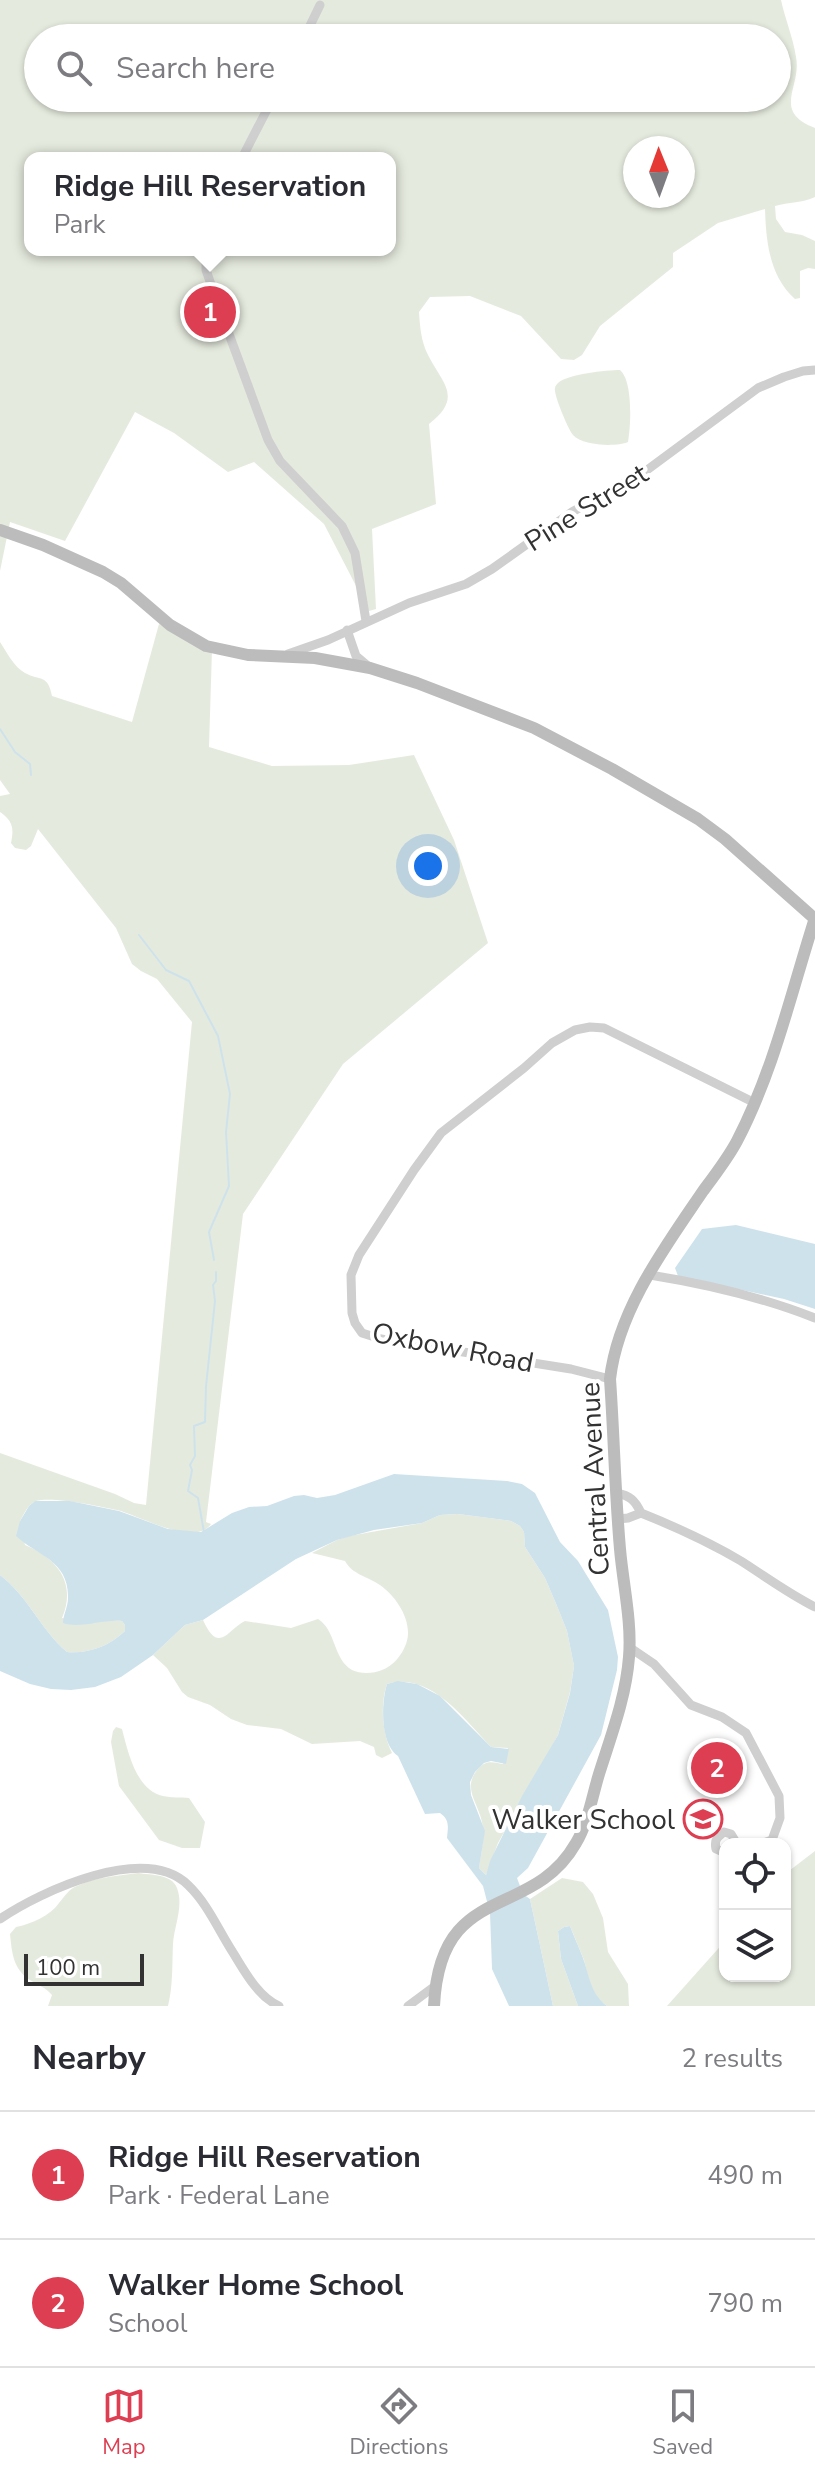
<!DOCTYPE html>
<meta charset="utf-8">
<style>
:root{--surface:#fff;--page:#f2f2f3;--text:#2b2b33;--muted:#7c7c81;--line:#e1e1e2;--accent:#de3e51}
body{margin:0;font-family:"Nunito Sans",sans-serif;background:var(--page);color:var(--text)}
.controls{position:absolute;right:24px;bottom:24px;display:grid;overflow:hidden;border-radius:16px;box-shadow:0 2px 6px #0004}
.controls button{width:72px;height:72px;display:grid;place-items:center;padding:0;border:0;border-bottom:2px solid var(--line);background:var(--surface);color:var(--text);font:40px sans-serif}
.compass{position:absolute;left:623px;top:136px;width:72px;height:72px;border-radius:50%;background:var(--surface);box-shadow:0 2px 6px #0004;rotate:359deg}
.scale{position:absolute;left:24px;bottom:20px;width:120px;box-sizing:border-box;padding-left:8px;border:4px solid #323232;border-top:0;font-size:22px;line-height:28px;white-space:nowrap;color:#323232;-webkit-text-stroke:6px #fff;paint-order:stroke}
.you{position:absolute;left:428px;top:866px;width:28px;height:28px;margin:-20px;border:6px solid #fff;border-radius:50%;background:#1a73e8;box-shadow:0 0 0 12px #1a73e833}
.badge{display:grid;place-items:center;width:52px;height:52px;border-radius:50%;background:var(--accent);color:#fff;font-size:26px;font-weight:700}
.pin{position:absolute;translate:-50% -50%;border:4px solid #fff;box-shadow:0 2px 8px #0006}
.popup{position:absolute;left:24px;top:152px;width:372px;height:104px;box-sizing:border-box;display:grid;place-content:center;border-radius:16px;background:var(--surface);filter:drop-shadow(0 2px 6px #0005);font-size:26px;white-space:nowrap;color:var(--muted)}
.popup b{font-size:30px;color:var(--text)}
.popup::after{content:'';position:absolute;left:50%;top:100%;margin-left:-16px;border:16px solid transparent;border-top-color:var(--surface)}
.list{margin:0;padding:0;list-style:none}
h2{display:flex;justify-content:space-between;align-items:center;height:104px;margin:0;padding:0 32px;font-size:34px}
h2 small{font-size:26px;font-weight:400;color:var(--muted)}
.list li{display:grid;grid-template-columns:52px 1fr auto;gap:24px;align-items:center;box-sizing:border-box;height:128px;padding:0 32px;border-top:2px solid var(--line)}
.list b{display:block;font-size:30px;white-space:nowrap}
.list p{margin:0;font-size:26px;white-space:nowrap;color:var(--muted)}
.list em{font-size:26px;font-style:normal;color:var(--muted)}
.icon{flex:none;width:44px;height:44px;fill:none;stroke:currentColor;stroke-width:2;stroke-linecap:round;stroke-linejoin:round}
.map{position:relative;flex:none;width:815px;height:2006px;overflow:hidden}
.search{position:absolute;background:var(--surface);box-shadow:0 2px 6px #0004;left:24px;right:24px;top:24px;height:88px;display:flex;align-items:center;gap:20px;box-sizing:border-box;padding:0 28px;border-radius:44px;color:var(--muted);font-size:30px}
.sheet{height:360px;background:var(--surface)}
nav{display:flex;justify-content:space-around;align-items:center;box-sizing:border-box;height:112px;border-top:2px solid var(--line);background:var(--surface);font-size:22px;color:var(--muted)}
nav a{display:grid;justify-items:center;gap:4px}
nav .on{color:var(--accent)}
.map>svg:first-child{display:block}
.green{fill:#e5eade;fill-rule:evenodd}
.water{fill:#cee2ec}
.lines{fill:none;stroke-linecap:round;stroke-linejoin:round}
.stream{stroke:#cee2ec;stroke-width:2}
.street{stroke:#cfcfcf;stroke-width:9}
.secondary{stroke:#bcbcbc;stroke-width:12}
.labels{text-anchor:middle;stroke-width:8;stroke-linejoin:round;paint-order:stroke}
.street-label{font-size:28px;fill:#323232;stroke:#fff}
.poi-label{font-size:28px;fill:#323232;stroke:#fff;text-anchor:end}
</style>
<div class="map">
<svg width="815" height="2006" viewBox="0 0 815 2006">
<rect width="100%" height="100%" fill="#fff"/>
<path class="green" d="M0,0H781C785,19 793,37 796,57C802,87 771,111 815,128V197C802,203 789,202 775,206L776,219L785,232L802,235L815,241V269L808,268L800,271V298L795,299C769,276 766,240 765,209L718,223L673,253V267L600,326L582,355L574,360L561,359L521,316L470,296L430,297L419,312C420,327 421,341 428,355C442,383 464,397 429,424L436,504L372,529L376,609L369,611L324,524L254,462L228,472L174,433L135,412L65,541L10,522L0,571ZM38,38H777V98H38ZM635,148H683V196H635ZM30,158H390V250H30Z
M620,370C633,381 631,425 628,442C616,447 583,446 573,435C569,431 553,394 555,388C555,386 557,384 558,383C568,374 606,370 620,370Z
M159,624L212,649L209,747L272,766L349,765L414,755L454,840L488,943L343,1064L243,1214L206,1522L211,1524C194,1548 139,1515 117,1510C99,1506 52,1496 36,1501C28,1504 24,1514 20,1521L25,1545C57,1558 77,1583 62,1618C83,1621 102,1619 122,1621L125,1625V1631C109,1646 89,1654 67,1652C41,1630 27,1595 0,1575V1453L115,1494L134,1503L146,1505L192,1022L157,979L141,971L132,964L116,928L38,829L31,846L26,850L15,848L11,843C14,828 13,821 0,812V796L10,794L0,780V642C6,651 14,667 25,673C40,681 48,674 52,696L132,722Z
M458,1514L511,1521L520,1526L524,1532L525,1547L545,1578L557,1606L567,1631L574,1666L570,1692L558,1735L498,1843L486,1875L479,1868C481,1852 485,1838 482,1822C478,1802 461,1787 479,1768C486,1760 493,1762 503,1764L508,1748L491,1747C465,1720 430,1671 387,1684C380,1704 382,1733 392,1753L382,1758L376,1755L374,1747L360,1741L312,1744L281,1729L247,1725L231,1719L210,1705L188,1697L182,1692L167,1668L153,1655L185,1625L203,1620C219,1655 227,1630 245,1621L291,1628L318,1619C336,1630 333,1659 352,1670C360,1674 373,1674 382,1670C393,1666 402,1655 406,1644C414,1623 397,1597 380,1585C367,1576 353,1575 345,1561L312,1553L337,1540L349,1536L422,1523L440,1515Z
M116,1727L122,1729C128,1752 136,1790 163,1796C171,1798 181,1797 189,1798L205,1822L200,1848H182L159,1840L119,1786L111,1742L113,1731Z
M815,1851V2006H667L725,1941V1976H785V1874Z
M138,1873C151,1875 172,1874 177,1888C184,1906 174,1926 173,1944C172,1966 173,1985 168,2006H48L52,1995C45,1987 38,1985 30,1980C13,1969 12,1953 10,1934L16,1927C31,1924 50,1916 59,1903C64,1897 69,1889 77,1886C95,1877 119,1876 138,1873Z
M562,1878L583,1882L593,1894L603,1918L608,1952L628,1984L629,2006H607L596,1997L591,1988L584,1960L570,1926L564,1927L558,1931L561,1959L578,2006H553L530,1899Z"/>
<path class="water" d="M736,1225L815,1244V1309L784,1299L678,1276L675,1268L702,1229Z
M394,1474L507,1481L522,1484L535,1493L560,1542L578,1561L608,1610L618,1657L617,1670L601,1735L528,1868L517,1878L523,1894L530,1899L553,2006H509L492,1969L490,1913L483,1886L447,1838C448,1827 450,1820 440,1813L425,1814L398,1756C380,1744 381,1703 387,1684L398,1681L417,1684L440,1696L491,1747L509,1749L506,1764L491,1761L484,1763L475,1772L470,1782L471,1795L485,1831L479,1868L486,1875L490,1861L522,1796L558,1735L570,1693L574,1666L567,1631L557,1606L545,1578L525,1547L524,1532L520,1526L511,1521L458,1514L440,1515L422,1523L374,1530L337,1540L296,1559L203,1620L185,1625L153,1655L121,1677L95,1687L71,1690L51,1689L30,1684L0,1671V1575C27,1595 41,1630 67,1652C89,1654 109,1646 125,1631V1625L122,1621C102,1619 81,1629 63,1623C63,1615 68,1607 68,1598C69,1560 37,1556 16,1536L20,1521L29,1506L35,1501H70L119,1511L168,1529L201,1532L232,1513L249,1507L267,1506L294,1496L304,1495L317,1498L335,1495Z
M570,1926C574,1937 579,1947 583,1958C590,1977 590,1993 607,2006H578L561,1959L558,1931L564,1927Z"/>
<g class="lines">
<path class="stream" d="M0,729L15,752L30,764L31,775
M139,935L166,970L189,981L218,1036L230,1094L226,1132L229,1186L209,1232L214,1260
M204,1532L198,1498L188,1491L192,1470L190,1465L195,1456L194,1426L205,1422L206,1386L215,1301L213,1285L216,1281V1272"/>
<path class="street" d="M304,38L320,5
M242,158L273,98
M206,250V270L215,296L268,440L280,461L342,526L355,553L366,621
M347,630L356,656L369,667
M288,654L328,640L409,603L466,584L492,569L572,512L647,470L758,388L784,377L803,371L815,370
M650,1275C706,1284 762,1297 815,1318
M610,1379L571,1369L381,1339L362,1333L355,1323L352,1313L351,1275L359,1255L414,1170L441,1133L524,1068L552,1043L575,1030L590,1027L604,1028L755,1103
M617,1493C630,1496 635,1500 641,1513C676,1527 709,1542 741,1561C766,1577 789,1594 815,1607
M618,1519L628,1518L641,1513
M629,1647L654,1664L691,1705L722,1717L746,1733L779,1796L780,1818L772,1840L761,1844
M725,1853L716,1849C714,1840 717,1837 724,1832L731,1834L737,1844
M0,1919C41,1891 145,1843 188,1885C207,1903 218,1929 232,1951C244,1970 257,1996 279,2006
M408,2006L435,1986"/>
<path class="secondary" d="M0,530L43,545L103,572L121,583L170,625L206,646L248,655L315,658L370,668L417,683L534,728L612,769L698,819L725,839L815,919
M434,2006C440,1880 531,1922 576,1843C588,1823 592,1797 599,1774C611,1736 626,1697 629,1657C632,1622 623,1584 620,1549C615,1492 614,1436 610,1379C618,1310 665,1247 703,1191C715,1175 728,1158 737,1141C774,1070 791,993 815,918"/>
</g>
<defs>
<g id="school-ring" transform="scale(2)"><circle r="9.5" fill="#fff" stroke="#de3e51" stroke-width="1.5"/><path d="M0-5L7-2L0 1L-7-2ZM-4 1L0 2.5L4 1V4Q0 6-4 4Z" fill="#de3e51"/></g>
</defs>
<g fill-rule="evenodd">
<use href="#school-ring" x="703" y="1819"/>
</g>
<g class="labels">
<g class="street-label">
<text transform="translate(586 507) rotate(-32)" y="10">Pine Street</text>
<text transform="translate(453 1347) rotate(11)" y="10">Oxbow Road</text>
<text transform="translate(594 1479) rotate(-93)" y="10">Central Avenue</text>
</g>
<g class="poi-label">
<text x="675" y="1829">Walker School</text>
</g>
</g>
</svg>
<div class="controls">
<button><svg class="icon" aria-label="locate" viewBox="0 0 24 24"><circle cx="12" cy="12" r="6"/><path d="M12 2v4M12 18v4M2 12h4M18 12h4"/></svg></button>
<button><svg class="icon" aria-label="layers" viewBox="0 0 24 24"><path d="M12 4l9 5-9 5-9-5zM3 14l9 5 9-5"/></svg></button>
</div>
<svg class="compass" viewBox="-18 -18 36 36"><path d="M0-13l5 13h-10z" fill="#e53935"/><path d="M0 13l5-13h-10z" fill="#7c7c81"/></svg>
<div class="scale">100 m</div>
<div class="you"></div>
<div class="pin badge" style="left:210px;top:312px">1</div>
<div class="popup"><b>Ridge Hill Reservation</b>Park</div>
<div class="pin badge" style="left:717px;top:1768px">2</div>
<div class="search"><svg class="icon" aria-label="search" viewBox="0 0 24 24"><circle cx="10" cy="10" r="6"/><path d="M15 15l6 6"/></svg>Search here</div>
</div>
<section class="sheet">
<h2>Nearby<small>2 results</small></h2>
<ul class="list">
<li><span class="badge">1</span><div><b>Ridge Hill Reservation</b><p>Park · Federal Lane</p></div><em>490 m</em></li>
<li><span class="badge">2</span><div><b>Walker Home School</b><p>School</p></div><em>790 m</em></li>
</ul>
</section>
<nav>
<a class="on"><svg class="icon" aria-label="map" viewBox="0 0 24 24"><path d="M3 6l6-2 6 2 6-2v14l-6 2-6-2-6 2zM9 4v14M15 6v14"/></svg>Map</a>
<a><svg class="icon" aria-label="directions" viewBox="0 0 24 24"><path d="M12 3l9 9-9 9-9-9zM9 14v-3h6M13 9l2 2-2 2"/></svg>Directions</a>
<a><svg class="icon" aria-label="saved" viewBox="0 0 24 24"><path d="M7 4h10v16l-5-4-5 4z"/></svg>Saved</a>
</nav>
